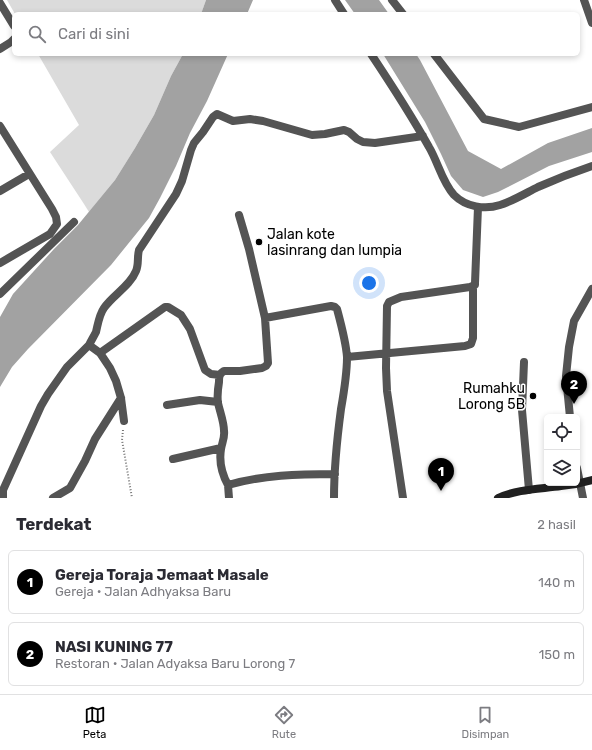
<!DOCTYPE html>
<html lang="id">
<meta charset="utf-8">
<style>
:root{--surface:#fff;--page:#f2f2f3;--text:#2b2b33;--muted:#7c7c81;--line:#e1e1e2;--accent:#000}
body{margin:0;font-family:Rubik,sans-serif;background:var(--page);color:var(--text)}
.controls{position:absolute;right:12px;bottom:12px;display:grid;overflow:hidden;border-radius:6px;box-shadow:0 2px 6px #0003}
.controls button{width:36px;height:36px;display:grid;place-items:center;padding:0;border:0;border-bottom:1px solid var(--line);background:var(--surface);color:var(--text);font:20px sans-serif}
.you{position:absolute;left:369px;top:283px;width:14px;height:14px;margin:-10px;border:3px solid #fff;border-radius:50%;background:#1a73e8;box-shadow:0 0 0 6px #1a73e833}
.badge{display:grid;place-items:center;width:26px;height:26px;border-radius:50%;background:var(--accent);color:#fff;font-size:13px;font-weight:700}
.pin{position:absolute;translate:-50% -33px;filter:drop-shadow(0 1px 2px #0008)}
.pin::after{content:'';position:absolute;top:21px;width:14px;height:12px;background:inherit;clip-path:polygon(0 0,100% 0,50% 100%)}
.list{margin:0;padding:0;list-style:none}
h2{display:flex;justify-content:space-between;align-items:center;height:52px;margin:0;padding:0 16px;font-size:17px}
h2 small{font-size:13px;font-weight:400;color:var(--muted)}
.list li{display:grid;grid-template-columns:26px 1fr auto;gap:12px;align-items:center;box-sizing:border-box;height:64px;margin:0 8px 8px;padding:0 8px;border:1px solid var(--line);border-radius:6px}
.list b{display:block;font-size:15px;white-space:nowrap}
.list p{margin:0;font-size:13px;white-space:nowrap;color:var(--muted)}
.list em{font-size:13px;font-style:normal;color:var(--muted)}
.icon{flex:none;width:22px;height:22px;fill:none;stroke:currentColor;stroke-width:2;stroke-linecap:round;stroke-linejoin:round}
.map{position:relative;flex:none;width:592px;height:498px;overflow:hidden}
.search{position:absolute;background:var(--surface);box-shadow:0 2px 6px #0003;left:12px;right:12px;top:12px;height:44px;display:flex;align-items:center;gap:10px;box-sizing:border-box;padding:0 14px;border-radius:6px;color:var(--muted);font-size:15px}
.sheet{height:196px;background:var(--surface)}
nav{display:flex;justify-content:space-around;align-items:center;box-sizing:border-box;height:56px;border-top:1px solid var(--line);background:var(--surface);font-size:11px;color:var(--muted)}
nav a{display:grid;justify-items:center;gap:2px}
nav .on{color:var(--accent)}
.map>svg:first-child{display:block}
.green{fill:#dbdbdb}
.water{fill:#a2a2a2}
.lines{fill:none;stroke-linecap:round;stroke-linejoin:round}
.path{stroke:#767676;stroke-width:2;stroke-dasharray:1 2;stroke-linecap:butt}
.street{stroke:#545454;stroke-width:8}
.secondary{stroke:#212121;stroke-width:8}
.poi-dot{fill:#000;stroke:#fff;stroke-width:1.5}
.labels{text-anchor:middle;stroke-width:3;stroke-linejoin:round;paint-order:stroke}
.poi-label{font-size:14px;fill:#000;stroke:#fff;text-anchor:start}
</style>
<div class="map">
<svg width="592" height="498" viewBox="0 0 592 498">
<rect width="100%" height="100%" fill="#fff"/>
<path class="green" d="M7,0H206L201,14H15Z
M38,54H183L171,76L154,115L135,148L115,180L89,212L84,204L50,152L79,125Z"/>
<path class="water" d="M206,0H253L247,14H201Z
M345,0H379L389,14H355Z
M183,54H228L207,101L190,133L176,166L160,198L149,218L111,265L28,349L12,367L0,387V317L13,294L54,249L78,225L115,180L135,148L154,115L171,76Z
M383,54H416L420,60L468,151L501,169L548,143L592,128V152L549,166L498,192L483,197L463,190L451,176L441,154L425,122Z"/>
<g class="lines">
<path class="path" d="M123,430L122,440L132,498"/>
<path class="street" d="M335,0L344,14
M392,0L403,14
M584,0L592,23
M0,3L14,26
M0,49L11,42L14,39
M371,54C391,84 411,115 429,147C438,162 442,182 454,195C466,207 485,210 500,205C513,201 526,193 538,187C556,179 574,172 592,166
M434,54L484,119L519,127L592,107
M0,126L52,209L56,217L57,224L50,234L0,263
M0,191L29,174
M239,215L249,249L265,318L268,363L266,366L262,368L240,371H224C219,374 219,377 219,382C218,388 217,396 218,403C220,412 224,422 224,431C225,437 222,443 221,449C219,461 222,474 228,485C262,475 299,474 335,474
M0,294L74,222
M265,318L331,306L335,307L337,309C341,324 346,342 347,357C347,375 344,392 341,409C337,439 334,468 334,498
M89,345C91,341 94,336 96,332C98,324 99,315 104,308C113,295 130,286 136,271C139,264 137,257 139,250L176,194L182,181L191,150L194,143L203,132L213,117L217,114L233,121L250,119L263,121L312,135L325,134L344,130L349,132L357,139L363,142L375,143L423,136
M100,353L165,307H168L181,315L190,329L205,370L211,374L220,375
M347,357L465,346L471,344L473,338V286
M524,362L522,410L529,490
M167,405L200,400L218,402
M570,417L566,376L569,347L574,321L592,289
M173,459L221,448
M577,468L583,498
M228,485L229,498
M3,498V490L41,406L48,394L67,367L89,345L100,353L110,368L116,381L121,398L124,421
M53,498L70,488L85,461L95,439L121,398
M403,498L387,391L386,368L387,306L389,302L401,297L470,287L475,285V283L478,207"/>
<path class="secondary" d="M498,498C517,489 540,489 561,486C572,485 582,483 592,480"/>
</g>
<g class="poi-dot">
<circle cx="259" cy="242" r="4"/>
<circle cx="533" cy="396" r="4"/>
</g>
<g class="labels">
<g class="poi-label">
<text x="267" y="239">Jalan kote<tspan x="267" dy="16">lasinrang dan lumpia</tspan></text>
<text x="525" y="393" text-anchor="end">Rumahku<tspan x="525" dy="16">Lorong 5B</tspan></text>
</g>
</g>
</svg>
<div class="controls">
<button><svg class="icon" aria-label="locate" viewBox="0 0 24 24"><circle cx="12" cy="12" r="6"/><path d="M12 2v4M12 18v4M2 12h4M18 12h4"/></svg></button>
<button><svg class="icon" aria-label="layers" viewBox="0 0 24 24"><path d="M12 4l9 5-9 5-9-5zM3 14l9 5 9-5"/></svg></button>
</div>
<div class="you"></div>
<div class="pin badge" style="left:441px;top:491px">1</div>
<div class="pin badge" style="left:574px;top:404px">2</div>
<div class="search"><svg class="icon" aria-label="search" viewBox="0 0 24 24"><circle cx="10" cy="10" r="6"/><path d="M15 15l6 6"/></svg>Cari di sini</div>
</div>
<section class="sheet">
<h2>Terdekat<small>2 hasil</small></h2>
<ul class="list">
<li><span class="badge">1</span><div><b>Gereja Toraja Jemaat Masale</b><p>Gereja · Jalan Adhyaksa Baru</p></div><em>140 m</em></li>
<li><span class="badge">2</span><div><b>NASI KUNING 77</b><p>Restoran · Jalan Adyaksa Baru Lorong 7</p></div><em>150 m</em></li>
</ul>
</section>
<nav>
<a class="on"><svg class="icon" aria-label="map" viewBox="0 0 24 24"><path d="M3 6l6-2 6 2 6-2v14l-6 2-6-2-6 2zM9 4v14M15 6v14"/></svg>Peta</a>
<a><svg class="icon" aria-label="directions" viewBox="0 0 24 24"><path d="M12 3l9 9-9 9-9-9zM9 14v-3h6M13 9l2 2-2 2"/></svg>Rute</a>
<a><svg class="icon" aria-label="saved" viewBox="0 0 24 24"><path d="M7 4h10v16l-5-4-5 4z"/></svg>Disimpan</a>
</nav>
